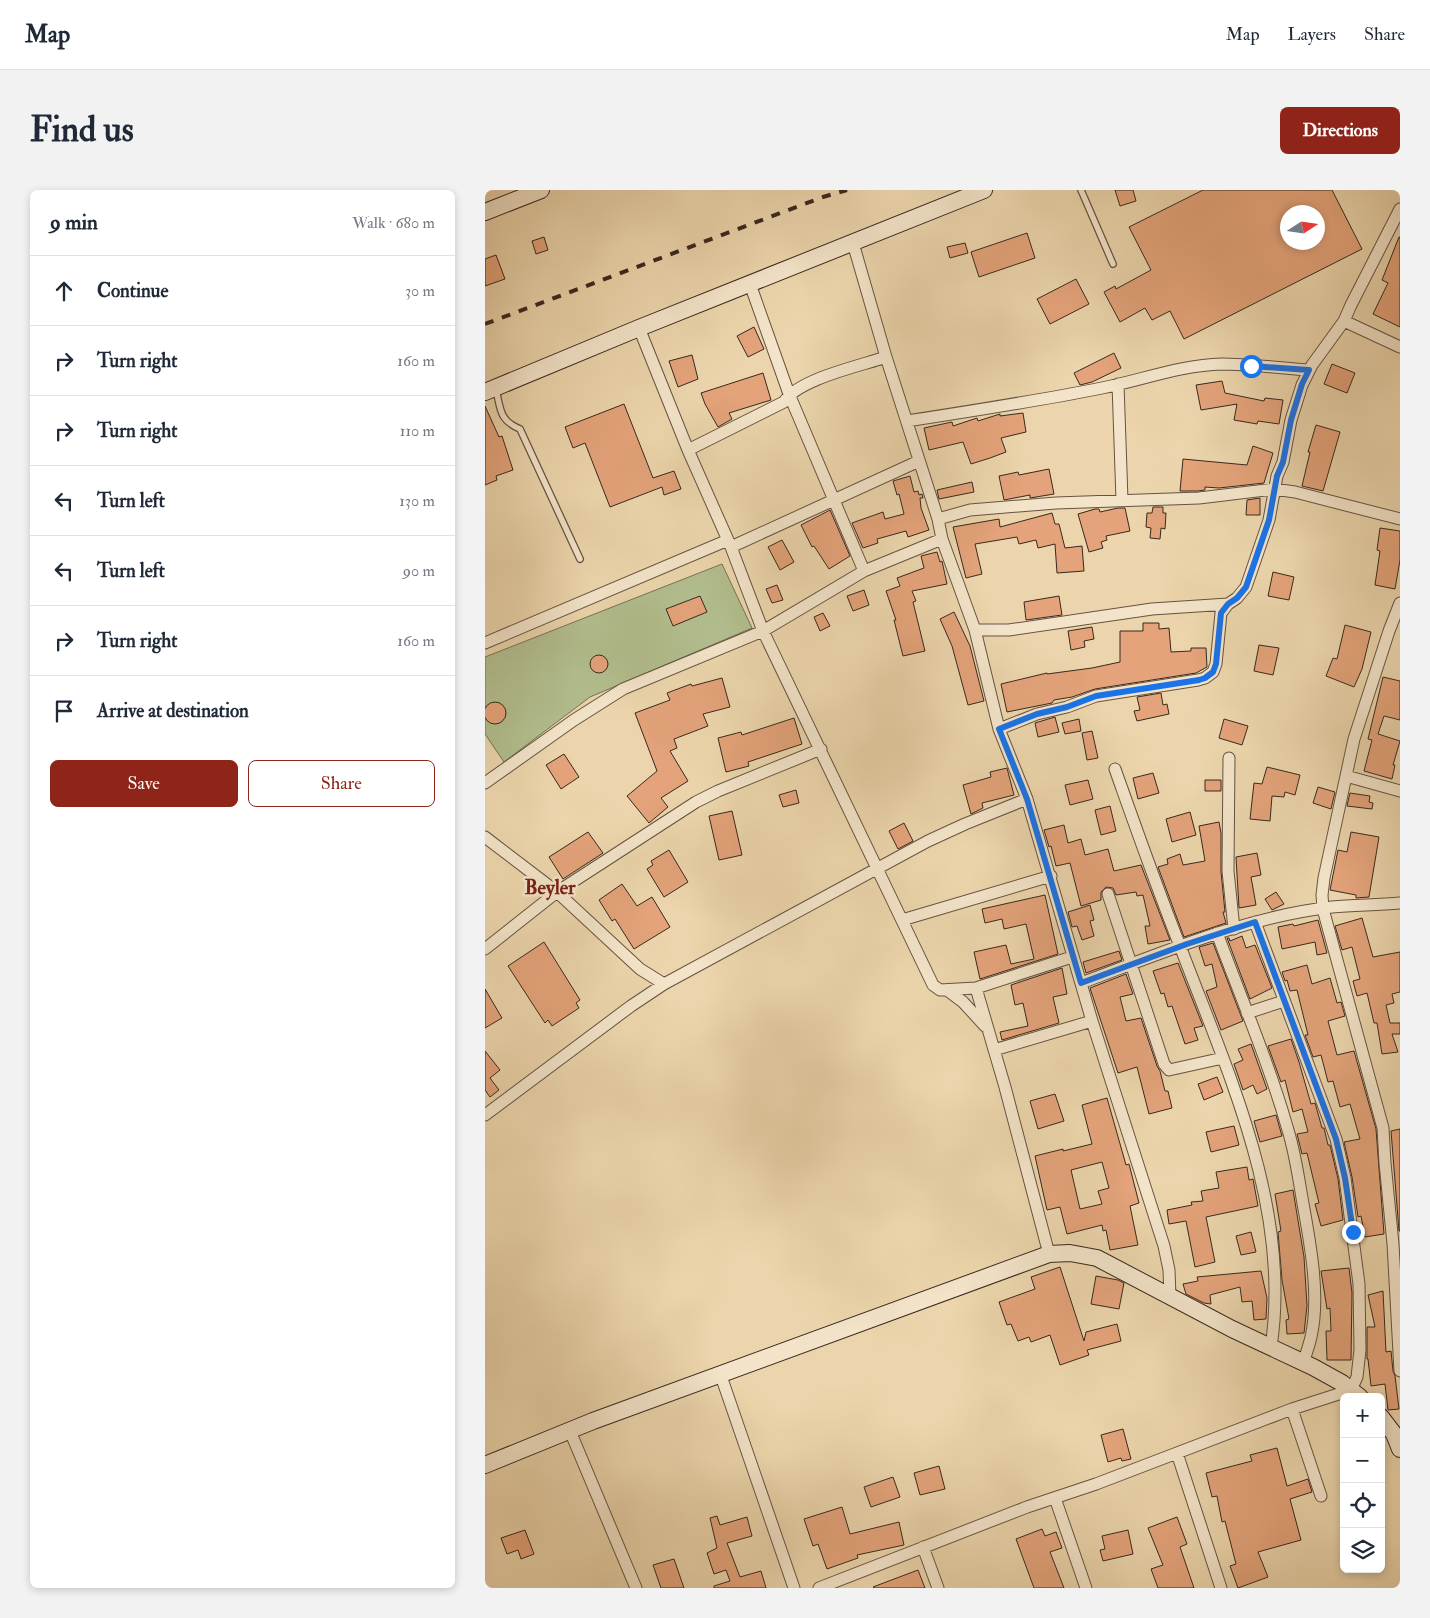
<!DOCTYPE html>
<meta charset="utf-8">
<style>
:root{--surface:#fff;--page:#f2f2f3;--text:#1f2937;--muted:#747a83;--line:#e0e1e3;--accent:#8f2418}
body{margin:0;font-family:"IM FELL Double Pica",serif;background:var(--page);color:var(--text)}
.controls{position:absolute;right:15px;bottom:15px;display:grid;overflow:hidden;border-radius:8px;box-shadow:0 2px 8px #0003}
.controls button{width:45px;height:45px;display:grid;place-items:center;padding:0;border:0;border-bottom:1px solid var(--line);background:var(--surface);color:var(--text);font:25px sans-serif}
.compass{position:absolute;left:795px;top:15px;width:45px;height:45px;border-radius:50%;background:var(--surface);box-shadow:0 2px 8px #0003;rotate:78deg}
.stop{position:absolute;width:15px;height:15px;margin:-11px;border:4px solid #1a73e8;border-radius:50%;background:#fff}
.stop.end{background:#1a73e8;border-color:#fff;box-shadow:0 1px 5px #0008}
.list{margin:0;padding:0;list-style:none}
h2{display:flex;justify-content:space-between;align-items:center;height:65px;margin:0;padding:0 20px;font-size:21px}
h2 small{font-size:16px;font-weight:400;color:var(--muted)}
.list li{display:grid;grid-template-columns:32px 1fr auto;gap:15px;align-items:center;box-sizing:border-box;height:70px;padding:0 20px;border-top:1px solid var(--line)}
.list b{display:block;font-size:19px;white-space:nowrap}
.list em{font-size:16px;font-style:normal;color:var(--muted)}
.actions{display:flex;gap:10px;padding:15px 20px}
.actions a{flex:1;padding:11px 0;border:1px solid var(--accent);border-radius:8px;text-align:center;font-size:18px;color:var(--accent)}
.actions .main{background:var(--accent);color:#fff}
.icon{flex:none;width:28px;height:28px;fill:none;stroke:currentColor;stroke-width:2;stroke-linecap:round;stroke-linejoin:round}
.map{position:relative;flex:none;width:915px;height:1398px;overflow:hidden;border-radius:8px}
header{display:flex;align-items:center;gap:30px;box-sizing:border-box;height:70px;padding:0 25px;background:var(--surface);border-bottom:1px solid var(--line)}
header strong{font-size:24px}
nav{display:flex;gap:28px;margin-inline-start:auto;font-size:18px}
.intro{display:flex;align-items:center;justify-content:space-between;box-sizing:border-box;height:120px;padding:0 30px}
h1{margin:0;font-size:35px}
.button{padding:12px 22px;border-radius:8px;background:var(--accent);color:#fff;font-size:18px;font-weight:700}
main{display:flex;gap:30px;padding:0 30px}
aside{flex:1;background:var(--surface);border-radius:8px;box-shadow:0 2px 8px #0003}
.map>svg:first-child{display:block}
.green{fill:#b2be8e;stroke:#757356}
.building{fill:#e4a37a;stroke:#38281e;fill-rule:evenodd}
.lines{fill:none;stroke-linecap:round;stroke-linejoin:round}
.lane-casing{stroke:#655342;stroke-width:8}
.street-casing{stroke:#655342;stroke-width:13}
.secondary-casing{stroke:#38281e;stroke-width:18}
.lane{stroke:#f3e4c9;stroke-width:5.5}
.street{stroke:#f3e4c9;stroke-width:11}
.secondary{stroke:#f3e4c9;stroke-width:16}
.rail{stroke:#38281e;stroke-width:4;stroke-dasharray:9 9;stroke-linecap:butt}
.route{stroke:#1a73e8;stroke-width:6}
.labels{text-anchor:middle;stroke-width:5;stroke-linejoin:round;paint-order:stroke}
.district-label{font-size:20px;font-weight:bold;fill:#7a1f14;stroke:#f3e4c9}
</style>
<header>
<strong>Map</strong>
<nav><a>Map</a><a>Layers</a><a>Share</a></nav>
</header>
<div class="intro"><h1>Find us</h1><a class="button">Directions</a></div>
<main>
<aside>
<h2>9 min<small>Walk · 680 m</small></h2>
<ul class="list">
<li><svg class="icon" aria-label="ahead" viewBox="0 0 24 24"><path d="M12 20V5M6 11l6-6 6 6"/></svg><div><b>Continue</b></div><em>30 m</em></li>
<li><svg class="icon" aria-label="right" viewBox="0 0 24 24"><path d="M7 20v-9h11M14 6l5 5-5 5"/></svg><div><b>Turn right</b></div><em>160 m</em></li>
<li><svg class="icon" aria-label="right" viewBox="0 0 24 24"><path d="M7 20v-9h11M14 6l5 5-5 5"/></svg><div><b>Turn right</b></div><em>110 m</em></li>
<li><svg class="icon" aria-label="left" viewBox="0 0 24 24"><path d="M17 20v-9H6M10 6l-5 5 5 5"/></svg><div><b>Turn left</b></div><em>130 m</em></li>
<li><svg class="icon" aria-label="left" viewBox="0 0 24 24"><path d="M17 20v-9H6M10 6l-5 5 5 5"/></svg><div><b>Turn left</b></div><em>90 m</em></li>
<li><svg class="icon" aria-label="right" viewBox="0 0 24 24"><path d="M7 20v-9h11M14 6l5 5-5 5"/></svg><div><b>Turn right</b></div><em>160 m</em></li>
<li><svg class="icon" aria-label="arrive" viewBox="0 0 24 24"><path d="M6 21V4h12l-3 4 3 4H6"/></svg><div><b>Arrive at destination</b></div></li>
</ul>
<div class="actions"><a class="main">Save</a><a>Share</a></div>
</aside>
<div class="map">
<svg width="915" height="1398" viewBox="0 0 915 1398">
<rect width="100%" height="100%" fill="#ecd5ac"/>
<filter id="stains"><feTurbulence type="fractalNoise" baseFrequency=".004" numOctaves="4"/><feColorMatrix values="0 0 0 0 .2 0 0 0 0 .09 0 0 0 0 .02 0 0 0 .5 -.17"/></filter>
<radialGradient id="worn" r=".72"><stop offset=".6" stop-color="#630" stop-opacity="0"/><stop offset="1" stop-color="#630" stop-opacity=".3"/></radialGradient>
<path class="green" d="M237,374L267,438L105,507L19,572L0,544V467Z"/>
<path class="building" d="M630,0H648L651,11L635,16Z
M718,0H847L877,59L699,149L685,121L667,130L660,118L635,132L619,102L630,96L631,99L666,80L644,37ZM802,22H832V52H802Z
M542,43L550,68L494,87L486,62Z
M59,47L63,60L51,64L47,51Z
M914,47H915V137L888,124L903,93L897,90Z
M480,53L483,63L465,68L462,57Z
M11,65L20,89L0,96V69Z
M591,89L604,114L565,134L552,109Z
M269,137L279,159L263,167L252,146Z
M629,163L636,178L607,192L595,195L589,183Z
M207,165L213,189L193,197L184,171Z
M847,174L870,183L862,203L839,194Z
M278,183L286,210L244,223L247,229L233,237L220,214L216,203Z
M737,191L740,203L779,211L780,208L798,210L794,234L773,231L772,234L749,230L752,214L716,220L711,195Z
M139,214L168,288L189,281L196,299L179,305L177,297L125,317L100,253L88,258L80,237Z
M0,216L14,247L17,246L28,280L11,286L12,290L0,295Z
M538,223L541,242L516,248L521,262L505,268L486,274L478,252L444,260L439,238L467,232L468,236L492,228L493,231L515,224V226Z
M831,235L855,242L838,301L817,296L825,262H823Z
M768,256L788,263L779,293L734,298L720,297V300L713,301H695L698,269L762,275Z
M564,279L569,304L545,308V305L519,310L514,286L533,282L534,285Z
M425,286L429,302L433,301L434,305L437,304L438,308H435L436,318L444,340L423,347L421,341L392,349L393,353L378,358L367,333L398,322L400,329L419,324L414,304L412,305L408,291Z
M487,292L489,302L454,309L452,300Z
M775,308V325H761L762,310Z
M668,317H678V323H681L680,339L676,338L675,349L665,348L666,338L661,337L662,323H667Z
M633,318H640L645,341L621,346L622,350L616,352L618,358L604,362L593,324L610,319H614L615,322Z
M345,320L365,366L344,379L329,356L327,357L316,335Z
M567,323L570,334H574L580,358L597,356L599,381L572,383L570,354L553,358L551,350L534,354L532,347L490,354L497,384L481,388L468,337L514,329L515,337Z
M895,338L915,341V370L910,399L890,395L895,361L892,360Z
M297,350L309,372L295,380L283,357Z
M452,362L455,372L457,371L462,394L427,401L431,411L428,412L440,461L418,466L409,430H411L401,401L415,396L412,388L439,378L436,366Z
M788,382L809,387L804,410L783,406Z
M292,395L298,410L287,413L281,399Z
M379,400L384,415L368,421L362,406Z
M215,406L222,422L188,436L181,419Z
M574,406L577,425L541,430L539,412Z
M469,422L485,456L499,511L483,515L467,456L455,429Z
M338,423L345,436L335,441L329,427Z
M658,433H674V439L684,438L686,462L706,461V458H721L722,477L711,483L610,499L587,507L569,510L567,513L522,522L516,494L562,483V484L607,478L635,472V441H658Z
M860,435L886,442L877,479L869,497L841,486L848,468L852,469Z
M607,437L609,449L599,451L600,457L586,460L583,441Z
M774,455L794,458L788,485L769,481Z
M105 474a9 9 0 1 1 18 0a9 9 0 1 1-18 0Z
M898,487L915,491V530L899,526L893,544L915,551L908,575H910L907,589L879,581L887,550L883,549Z
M237,488L245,517L218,524L223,536L189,549L192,558L185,561L203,591L176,608L183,617L164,633L142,606L172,581L150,523L185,510L182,503L206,494L207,496Z
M676,503L678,515L682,514L684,524L652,531L649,521L655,520L652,507Z
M-1 523a11 11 0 1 1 22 0a11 11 0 1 1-22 0Z
M570,527L574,542L553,547L550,533Z
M309,528L317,554L263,572L264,576L241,582L233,548L256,542L257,545Z
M594,529L596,541L580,544L577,533Z
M739,529L763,536L757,555L734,548Z
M607,541L613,568L602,570L597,543Z
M79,564L94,587L76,599L61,575Z
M782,577L815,585L810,605L800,602L799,607L787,606L785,631L765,629L769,593L777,594Z
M522,578L529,605L497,613L498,618L486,624L478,595L506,587L505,582Z
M668,583L674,603L653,609L648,588Z
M603,590L608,609L585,615L580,595Z
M720,590H736V601H720Z
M833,597L850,602L846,619L828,613Z
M311,600L314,613L298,617L294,605Z
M865,603L885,606L884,612L888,613L887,619L862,616Z
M625,616L631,641L616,645L610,620Z
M247,621L257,665L234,670L224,626Z
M705,622L711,645L687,652L681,629Z
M734,632L736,643V682L740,722H738L741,733L699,747L673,677L683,674L682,669L695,664L698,675L720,671L714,636Z
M419,633L428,651L413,659L404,641Z
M579,635L583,653L596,649L600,665L623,659L629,681L656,675L685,750L663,754L660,736H665L658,705L652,706L651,702L631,705L628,698L621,697L616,702V710L596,716L585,673L571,676L566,656L564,657L559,640Z
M103,642L118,663L78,689L64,667Z
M866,642L894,647L884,707L871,708V705L845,700L853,660L862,662Z
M184,660L203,692L179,707L162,679L168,675L166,671Z
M772,663L776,685L766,687L771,715L754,718L751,667Z
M137,694L152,716L167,707L185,737L149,759L130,729L127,731L114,710Z
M791,702L799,714L787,720L780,709Z
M560,705L573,764L495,789L489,762L521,755L526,774L549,769L541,734L519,739L517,729L500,733L497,719Z
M605,715L609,730L605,731L609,746L597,750L592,736L587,737L583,722Z
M877,728L888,767L915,762V802L907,804L909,813L901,815L905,833H915V844H907L913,862L897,864L892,833H889L882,803L872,806L868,791L875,789L867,757L857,760L850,736Z
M833,730L842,763L832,765L830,752L797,759L793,737L808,734L809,736Z
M757,746L761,758L770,755L787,798L765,809L742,748H744L745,751Z
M59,752L95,810L91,813L94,818L67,836L63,830L60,833L23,776Z
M728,753L758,831L736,840L721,801L732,797L727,774L720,776L714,757Z
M634,761L637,770L601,783L598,772Z
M693,773L718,836L709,838L713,850L700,854L687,816L683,817L679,803L676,804L668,781Z
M822,775L827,794L845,788L852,813L856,812L860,826L843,831L852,865L869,861L891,939L899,1044L880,1047L876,1026L873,1027L867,987L859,952L875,949L865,914L855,917L848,891L843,892L836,865L828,867L820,845H823L812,800L805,801L802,790L800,791L797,782Z
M577,778L582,804L568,807L574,833L517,850L515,842L543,836L538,813L530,815L526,795Z
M641,784L648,804L635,807L641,831L656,828L672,876L675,881L680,901H683L687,918L664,924L652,877L633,883L605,798Z
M0,799L17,828L0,838Z
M806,849L814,872L826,914L830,913L837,938H839L843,955H845L853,989L858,1030L836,1036L830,1014L834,1013L822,963L817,964L812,944L823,942L817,919L808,922L800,890L796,892L783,856Z
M766,854L782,899L772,904L768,895L758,900L749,874L758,870L753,859Z
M0,861L15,880L5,888L14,900L5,907L0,900Z
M732,887L738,902L719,910L713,894Z
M570,904L579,931L553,939L545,911Z
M622,908L641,975L644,974L654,1013L645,1016L653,1055L625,1060L621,1040L618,1041L617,1035L582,1044L575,1017L562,1020L550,966L578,959V961L607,954L597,915ZM617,972L624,998L613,1001L617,1014L595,1019L586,980Z
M791,925L797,946L775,952L769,931Z
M749,936L754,955L726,962L721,942Z
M915,939V1041H914L906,941Z
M762,977L764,990L768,989L773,1016L721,1027L730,1072L710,1077L701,1031L684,1034L682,1020L707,1015L706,1012L718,1011L716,1001L734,998L731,982Z
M808,1000L819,1067L822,1116L819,1143L802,1144L801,1130L804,1129L797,1090L793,1042L796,1041L790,1004Z
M766,1042L771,1062L756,1065L751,1046Z
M575,1077L599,1151L601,1142L632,1134L636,1151L602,1160L604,1165L575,1175L565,1145L546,1152L544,1147L533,1151L526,1134L522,1135L514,1112L550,1099L546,1087Z
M864,1078L867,1103L866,1170H842L841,1141H846L845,1118L842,1119L836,1081Z
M776,1081L782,1108L781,1129L769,1130L767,1111L757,1112L755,1097L725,1105L726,1114L719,1113L701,1104L698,1094L713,1091L712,1087Z
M611,1086L633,1090L639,1093L634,1119L606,1114Z
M898,1101L901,1162L906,1161L908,1181L910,1186L914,1219L903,1220L900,1194L886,1196L883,1169H882V1137H890L883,1105Z
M638,1239L646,1269L637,1271L636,1268L623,1272L616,1245Z
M792,1258L802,1296L823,1289L827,1302L805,1309L816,1350L773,1362L783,1387L753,1398L745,1376L751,1374L740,1331L737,1332L732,1306L727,1307L721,1283L767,1271L765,1265Z
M454,1276L460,1299L435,1305L429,1283Z
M408,1287L415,1307L386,1317L379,1297Z
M357,1317L365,1344L414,1332L419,1355L372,1365L373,1368L342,1379L333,1354L328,1356L319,1329Z
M232,1326L235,1335L262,1327L267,1346L242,1353L255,1387L276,1381L281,1398H229V1396L245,1391L241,1380L229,1384L222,1363L232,1358L225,1328Z
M692,1327L702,1354L695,1357L709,1398H673L666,1379L678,1375L663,1338Z
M557,1339L560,1346L571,1342L577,1358L565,1362L579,1398H549L531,1349Z
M40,1340L49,1364L36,1369L33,1360L22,1364L16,1348Z
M643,1340L648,1364L618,1371L615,1360L620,1359L617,1346Z
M189,1369L199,1398H176L168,1375Z
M433,1380L440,1398H389L388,1397Z"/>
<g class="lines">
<g class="lane-casing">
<path id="lane" d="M596,0L628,74
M11,200C16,220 14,230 35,239L95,369"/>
</g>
<g class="street-casing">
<path id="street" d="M368,53L401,167L453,329L457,349L490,440L514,539L542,609L607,831L679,1056L684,1080L685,1107
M265,94L304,204L379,381
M859,131L915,157
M154,138L203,260L246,357L278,441L448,795L455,800L491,798L587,767
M633,194L637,310
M422,231C487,221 552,211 617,198C657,190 696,175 737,174C764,174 796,178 824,180
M203,260L299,212C313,189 375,176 401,167
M453,329L485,320L571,313L714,308L789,299L810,302L915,329
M246,357L434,271
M915,413L904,441L869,549L839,688L837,705L838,719L898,938L900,973L908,1054L915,1181
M490,440H524L667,419L743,414
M0,453L243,350
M514,539L552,524L582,517L611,506L713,490L720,488L728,482L731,474L736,423L743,414L752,408L761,397L784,330L792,286L798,272L806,230L817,195L827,175L859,131L866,115L915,19
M744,568L743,681L749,739
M630,579C651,638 672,698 695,756C743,883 807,1019 786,1157
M861,586L915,601
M0,593L89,530L138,499L278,441L379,381L457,349
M0,647L72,702L155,779L179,794
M623,704L679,874L684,880L738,868
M417,730L566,686
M732,743C756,808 784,873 803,940C811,966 814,992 819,1019C826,1058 835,1108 826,1147C824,1156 821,1164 818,1173
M0,759L72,702L211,612L233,601L336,559
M596,793C677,763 760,727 847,717C869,715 892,715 915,713
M491,798L520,897L564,1064
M462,800L478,812L500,836
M762,823L799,811
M509,860L607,831
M0,925L146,816L179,794L443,651L480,634L542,609
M236,1186L309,1398
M807,1219L836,1306
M85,1241L151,1398
M692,1263L736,1398
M570,1308L601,1398
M438,1357L453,1398
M334,1398L542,1317L611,1294L807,1219L866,1200L872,1187L875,1160L874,1094L860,988L851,949L770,732"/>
</g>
<g class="secondary-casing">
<path id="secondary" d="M0,22L56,0
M0,202L154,138L499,0
M896,1227L909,1244L915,1259
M0,1275L108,1231L564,1064L585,1063L612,1068L747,1139L828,1177L857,1193L875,1207"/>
</g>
<use href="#lane" class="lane"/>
<use href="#street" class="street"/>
<use href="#secondary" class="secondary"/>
<path class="rail" d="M0,134L338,7L362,0"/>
</g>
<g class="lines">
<path class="route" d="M766,176L824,180L817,194L806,230L798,272L792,286L784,330L761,397L752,408L743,414L736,423L731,474L728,482L720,488L714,490L611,506L582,517L552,524L514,539L542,609L596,793L702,754L770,732L851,949L860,988L868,1042"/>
</g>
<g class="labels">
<g class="district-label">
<text x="65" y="704">Beyler</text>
</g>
</g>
<rect width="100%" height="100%" filter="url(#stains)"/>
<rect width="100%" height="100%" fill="url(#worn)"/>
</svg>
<div class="controls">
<button>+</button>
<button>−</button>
<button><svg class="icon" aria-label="locate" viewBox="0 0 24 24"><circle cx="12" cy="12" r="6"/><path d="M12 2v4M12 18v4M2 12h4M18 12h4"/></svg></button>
<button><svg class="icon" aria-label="layers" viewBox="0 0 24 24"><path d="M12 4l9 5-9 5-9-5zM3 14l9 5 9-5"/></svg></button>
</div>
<svg class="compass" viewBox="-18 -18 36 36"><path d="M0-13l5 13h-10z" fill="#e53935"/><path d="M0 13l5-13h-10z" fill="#747a83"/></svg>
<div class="stop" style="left:766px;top:176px"></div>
<div class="stop end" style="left:868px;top:1042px"></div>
</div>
</main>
